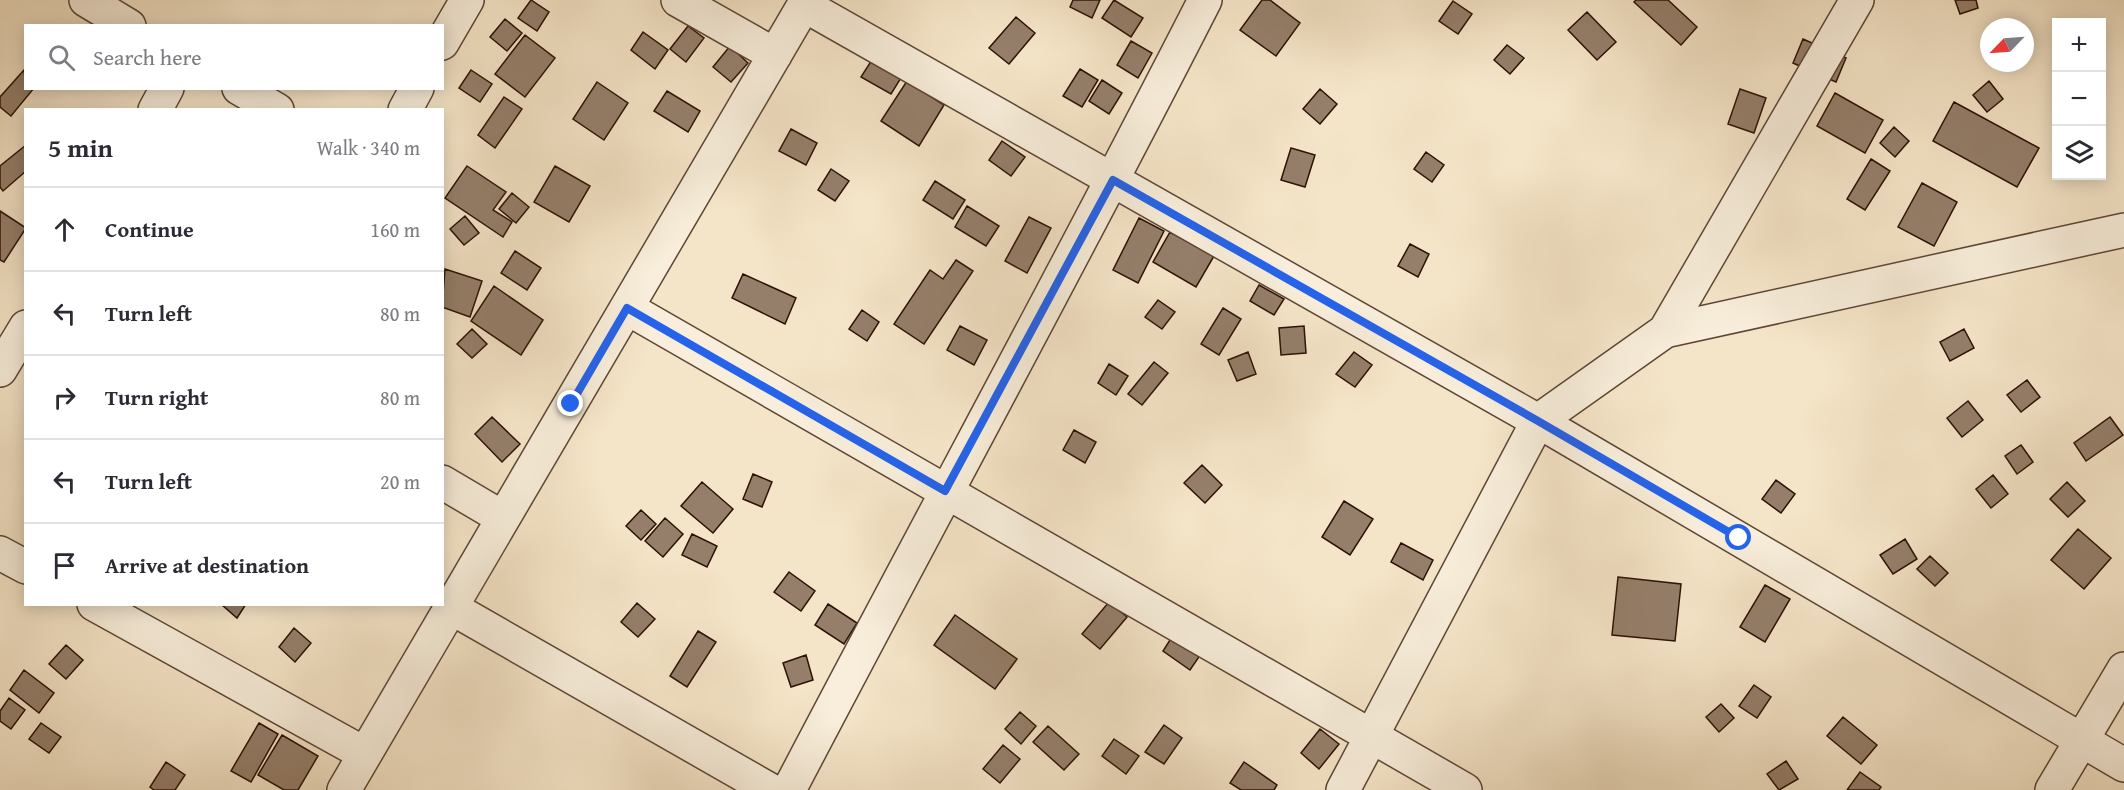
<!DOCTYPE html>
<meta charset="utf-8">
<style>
:root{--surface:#fff;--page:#f2f2f3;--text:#2b2b33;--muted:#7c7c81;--line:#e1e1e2}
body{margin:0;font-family:"Gentium Book Plus",serif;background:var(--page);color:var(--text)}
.controls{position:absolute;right:18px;top:18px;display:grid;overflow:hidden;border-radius:0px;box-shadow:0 3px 15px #0003}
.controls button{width:54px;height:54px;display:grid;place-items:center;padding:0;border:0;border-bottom:2px solid var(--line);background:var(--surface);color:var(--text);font:30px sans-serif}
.compass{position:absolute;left:1980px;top:18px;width:54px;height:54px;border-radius:50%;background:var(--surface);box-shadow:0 3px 15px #0003;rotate:245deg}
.stop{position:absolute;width:18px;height:18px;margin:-14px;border:4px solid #2563eb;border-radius:50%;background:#fff}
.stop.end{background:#2563eb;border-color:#fff;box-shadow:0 2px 6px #0008}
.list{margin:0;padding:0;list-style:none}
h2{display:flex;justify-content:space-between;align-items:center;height:78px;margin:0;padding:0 24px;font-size:26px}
h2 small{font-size:20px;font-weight:400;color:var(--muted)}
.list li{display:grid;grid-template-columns:39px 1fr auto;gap:18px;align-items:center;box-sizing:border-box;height:84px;padding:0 24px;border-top:2px solid var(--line)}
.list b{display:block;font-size:22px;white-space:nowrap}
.list em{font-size:20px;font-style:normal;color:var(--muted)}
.icon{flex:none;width:33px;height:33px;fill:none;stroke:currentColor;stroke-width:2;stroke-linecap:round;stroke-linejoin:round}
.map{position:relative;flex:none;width:2124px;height:790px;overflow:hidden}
.search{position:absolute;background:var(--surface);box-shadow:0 3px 15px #0003;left:24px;top:24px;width:420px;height:66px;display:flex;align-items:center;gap:15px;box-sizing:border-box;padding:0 21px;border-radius:0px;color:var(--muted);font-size:22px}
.panel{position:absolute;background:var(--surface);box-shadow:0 3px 15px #0003;left:24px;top:108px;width:420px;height:498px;border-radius:0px}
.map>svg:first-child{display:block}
.building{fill:#957f6b;stroke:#2c1106;stroke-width:1.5}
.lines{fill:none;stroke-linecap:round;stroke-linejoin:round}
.minor-casing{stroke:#5e4636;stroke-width:36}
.minor{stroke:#f8eedb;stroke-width:33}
.route{stroke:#2563eb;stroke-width:8}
</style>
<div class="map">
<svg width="2124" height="790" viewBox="0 0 2124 790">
<rect width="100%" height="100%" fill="#f5e5c8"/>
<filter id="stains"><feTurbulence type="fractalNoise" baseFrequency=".00333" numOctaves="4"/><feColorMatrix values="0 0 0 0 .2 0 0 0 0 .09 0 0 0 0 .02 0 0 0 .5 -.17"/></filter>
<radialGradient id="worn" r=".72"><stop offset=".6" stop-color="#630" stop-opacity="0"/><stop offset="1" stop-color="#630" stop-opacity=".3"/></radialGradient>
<path class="building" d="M531,0L549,12L537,31L518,18Z
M1073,0H1100L1092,18L1070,7Z
M1114,0L1143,18L1131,37L1102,18Z
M1262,0H1270L1300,23L1276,56L1240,30Z
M1636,0H1668L1697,27L1681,45L1634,2Z
M1955,0H1976L1978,8L1960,14Z
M1453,1L1472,14L1458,34L1439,21Z
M1587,12L1616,42L1597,60L1568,30Z
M1016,17L1035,33L1009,64L989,48Z
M505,19L522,33L507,51L490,37Z
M688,26L704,38L686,62L670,49Z
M643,32L668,50L655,69L631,50Z
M525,35L555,58L525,97L495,74Z
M1803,39L1846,58L1836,82L1793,63Z
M1131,41L1152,53L1138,78L1117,65Z
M1507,45L1524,58L1510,74L1494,60Z
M730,46L748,63L731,82L713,67Z
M875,55L904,73L891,94L861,77Z
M1080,69L1098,80L1082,107L1063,96Z
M24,70L26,88H34L11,116L0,107V97Z
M471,70L492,84L480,102L459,88Z
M1102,80L1122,93L1109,114L1089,101Z
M907,81L944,105L919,146L881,121Z
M1989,81L2003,99L1987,112L1973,95Z
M597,82L628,103L604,140L573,119Z
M1320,89L1337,104L1320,124L1303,109Z
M1740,89L1766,98L1754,133L1728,124Z
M667,91L700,111L688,132L654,111Z
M1835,93L1883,120L1865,153L1817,126Z
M504,97L522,109L495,148L478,135Z
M1954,102L2039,148L2017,187L1933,141Z
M1894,127L1909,141L1895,157L1880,143Z
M791,129L817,143L806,165L779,151Z
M1002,141L1025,157L1011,176L989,160Z
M26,145V171L3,191L0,187V166Z
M1291,148L1315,155L1305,187L1281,180Z
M1426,152L1444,165L1432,182L1414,169Z
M1871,159L1890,171L1865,210L1847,199Z
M467,166L506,192L493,210L512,222L503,237L445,198Z
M555,166L590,186L569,222L534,202Z
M831,169L849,181L835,201L818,190Z
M935,181L965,200L953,219L923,200Z
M1922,183L1957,202L1934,246L1898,227Z
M512,193L529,207L516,223L499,209Z
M967,206L999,226L986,246L955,227Z
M0,211L26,228L4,262L0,260Z
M465,216L479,233L464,245L450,229Z
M1029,217L1051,228L1027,273L1005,261Z
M1139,218L1164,231L1138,283L1113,270Z
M1170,232L1214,256L1196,287L1153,262Z
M1410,244L1429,254L1418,277L1398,266Z
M515,251L541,268L527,290L501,273Z
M956,260L973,271L924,344L894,324L930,270L943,279Z
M445,269L482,281L470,317L442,307Z
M743,274L796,298L785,324L732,298Z
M1259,285L1284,299L1274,315L1250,301Z
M494,286L543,320L521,355L471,321Z
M1158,300L1175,312L1162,329L1145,317Z
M1223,308L1241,319L1219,355L1201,344Z
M862,310L879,322L867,341L849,329Z
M960,326L987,340L974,365L947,350Z
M1304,326L1306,353L1281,355L1279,328Z
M472,329L487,344L472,358L457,344Z
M1964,329L1974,348L1950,361L1940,342Z
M1248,352L1256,374L1237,381L1228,360Z
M1354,352L1372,365L1355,387L1336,374Z
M1154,362L1168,373L1142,405L1128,394Z
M1109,364L1128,376L1116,395L1098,383Z
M2027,380L2040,397L2021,412L2007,395Z
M1968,401L1983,420L1962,437L1947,418Z
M492,417L520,444L502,462L475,434Z
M2110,417L2123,435L2086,461L2074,443Z
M1074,430L1096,442L1085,463L1063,450Z
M2021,445L2033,462L2017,474L2005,456Z
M1202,465L1222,485L1205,503L1184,483Z
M753,474L772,482L762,507L743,499Z
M1993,475L2008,494L1991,508L1976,489Z
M1776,480L1795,494L1781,513L1762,499Z
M702,482L733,509L713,533L681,506Z
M2067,482L2085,501L2068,517L2050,499Z
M1344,501L1373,519L1350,555L1322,537Z
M641,510L656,524L641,540L626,526Z
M665,518L683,534L663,557L645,541Z
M2078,529L2111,558L2084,589L2051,560Z
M692,534L717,546L707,567L682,555Z
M1905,539L1917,559L1893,574L1880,555Z
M1401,543L1433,560L1423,580L1391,562Z
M1930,556L1948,573L1935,586L1917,569Z
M789,572L815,591L801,611L774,592Z
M1618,577L1681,584L1675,641L1612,635Z
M1765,585L1790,599L1765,642L1740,627Z
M1109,602L1127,617L1100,649L1082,634Z
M637,603L655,619L638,637L621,622Z
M221,604H246L237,618Z
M828,604L857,623L844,644L815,625Z
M955,615L1017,659L995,689L934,645Z
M294,628L311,643L295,662L279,647Z
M698,631L716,642L687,687L670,676Z
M1175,632L1203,651L1190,670L1163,651Z
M66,645L83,660L66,679L49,664Z
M806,655L813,680L791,687L783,663Z
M24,670L54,693L39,713L10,690Z
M1754,685L1771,697L1757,718L1739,706Z
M9,698L25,710L11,729L0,721V711Z
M1721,704L1734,718L1719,732L1706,717Z
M1020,712L1036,726L1021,744L1005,729Z
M1843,717L1877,745L1861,764L1827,736Z
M41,723L61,737L49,753L29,739Z
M259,723L278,734L251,782L231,771Z
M1164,725L1182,738L1164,764L1145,752Z
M1048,726L1079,754L1064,770L1033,742Z
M1320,729L1339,744L1319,769L1301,753Z
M282,735L318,756L298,790H284L258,775Z
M1114,739L1139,756L1126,774L1102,756Z
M1003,745L1020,759L1000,783L983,769Z
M1786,761L1798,779L1779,790L1767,774Z
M166,762L185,775L175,790H154L150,787Z
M1244,762L1277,785L1274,790H1241L1230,783Z
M1860,772L1881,787L1879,790H1847Z"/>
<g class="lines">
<g class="minor-casing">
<path id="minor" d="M86,0L129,26
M678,0L775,55
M804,5L1538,421L2124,765
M442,43L467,0
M239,88L277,110
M155,110L167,88
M405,110L417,88
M627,308L1465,790
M1665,331L2124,230
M0,370L26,327
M442,482L503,518
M0,553L26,567
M94,604L363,753
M450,607L770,790
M344,790L807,0
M789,790C927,526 1070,265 1205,0
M1343,790L1538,421L1665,331L1857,0
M2052,790L2124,669"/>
</g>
<use href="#minor" class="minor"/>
</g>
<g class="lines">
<path class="route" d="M571,404L627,308L945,491L1113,180L1538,421L1739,538"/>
</g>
<rect width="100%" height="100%" filter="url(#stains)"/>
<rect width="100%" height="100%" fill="url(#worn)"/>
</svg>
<div class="controls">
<button>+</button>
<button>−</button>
<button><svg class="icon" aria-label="layers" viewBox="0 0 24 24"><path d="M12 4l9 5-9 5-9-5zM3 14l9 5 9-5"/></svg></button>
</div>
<svg class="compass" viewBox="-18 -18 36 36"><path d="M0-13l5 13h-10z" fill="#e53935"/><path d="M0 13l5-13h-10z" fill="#7c7c81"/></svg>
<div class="stop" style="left:1739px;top:538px"></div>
<div class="stop end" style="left:571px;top:404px"></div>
<div class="search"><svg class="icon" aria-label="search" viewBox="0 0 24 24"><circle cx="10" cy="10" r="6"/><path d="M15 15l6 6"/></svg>Search here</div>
<section class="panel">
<h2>5 min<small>Walk · 340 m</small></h2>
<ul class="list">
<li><svg class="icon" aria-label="ahead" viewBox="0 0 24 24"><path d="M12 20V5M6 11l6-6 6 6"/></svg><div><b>Continue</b></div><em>160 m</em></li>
<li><svg class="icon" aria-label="left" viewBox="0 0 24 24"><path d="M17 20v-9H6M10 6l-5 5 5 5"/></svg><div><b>Turn left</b></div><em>80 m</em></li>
<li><svg class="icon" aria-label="right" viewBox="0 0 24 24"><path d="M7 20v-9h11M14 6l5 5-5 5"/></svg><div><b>Turn right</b></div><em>80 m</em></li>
<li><svg class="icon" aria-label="left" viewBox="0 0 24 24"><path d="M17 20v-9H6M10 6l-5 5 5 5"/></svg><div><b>Turn left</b></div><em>20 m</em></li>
<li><svg class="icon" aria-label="arrive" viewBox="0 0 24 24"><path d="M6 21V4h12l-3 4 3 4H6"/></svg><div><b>Arrive at destination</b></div></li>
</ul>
</section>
</div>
